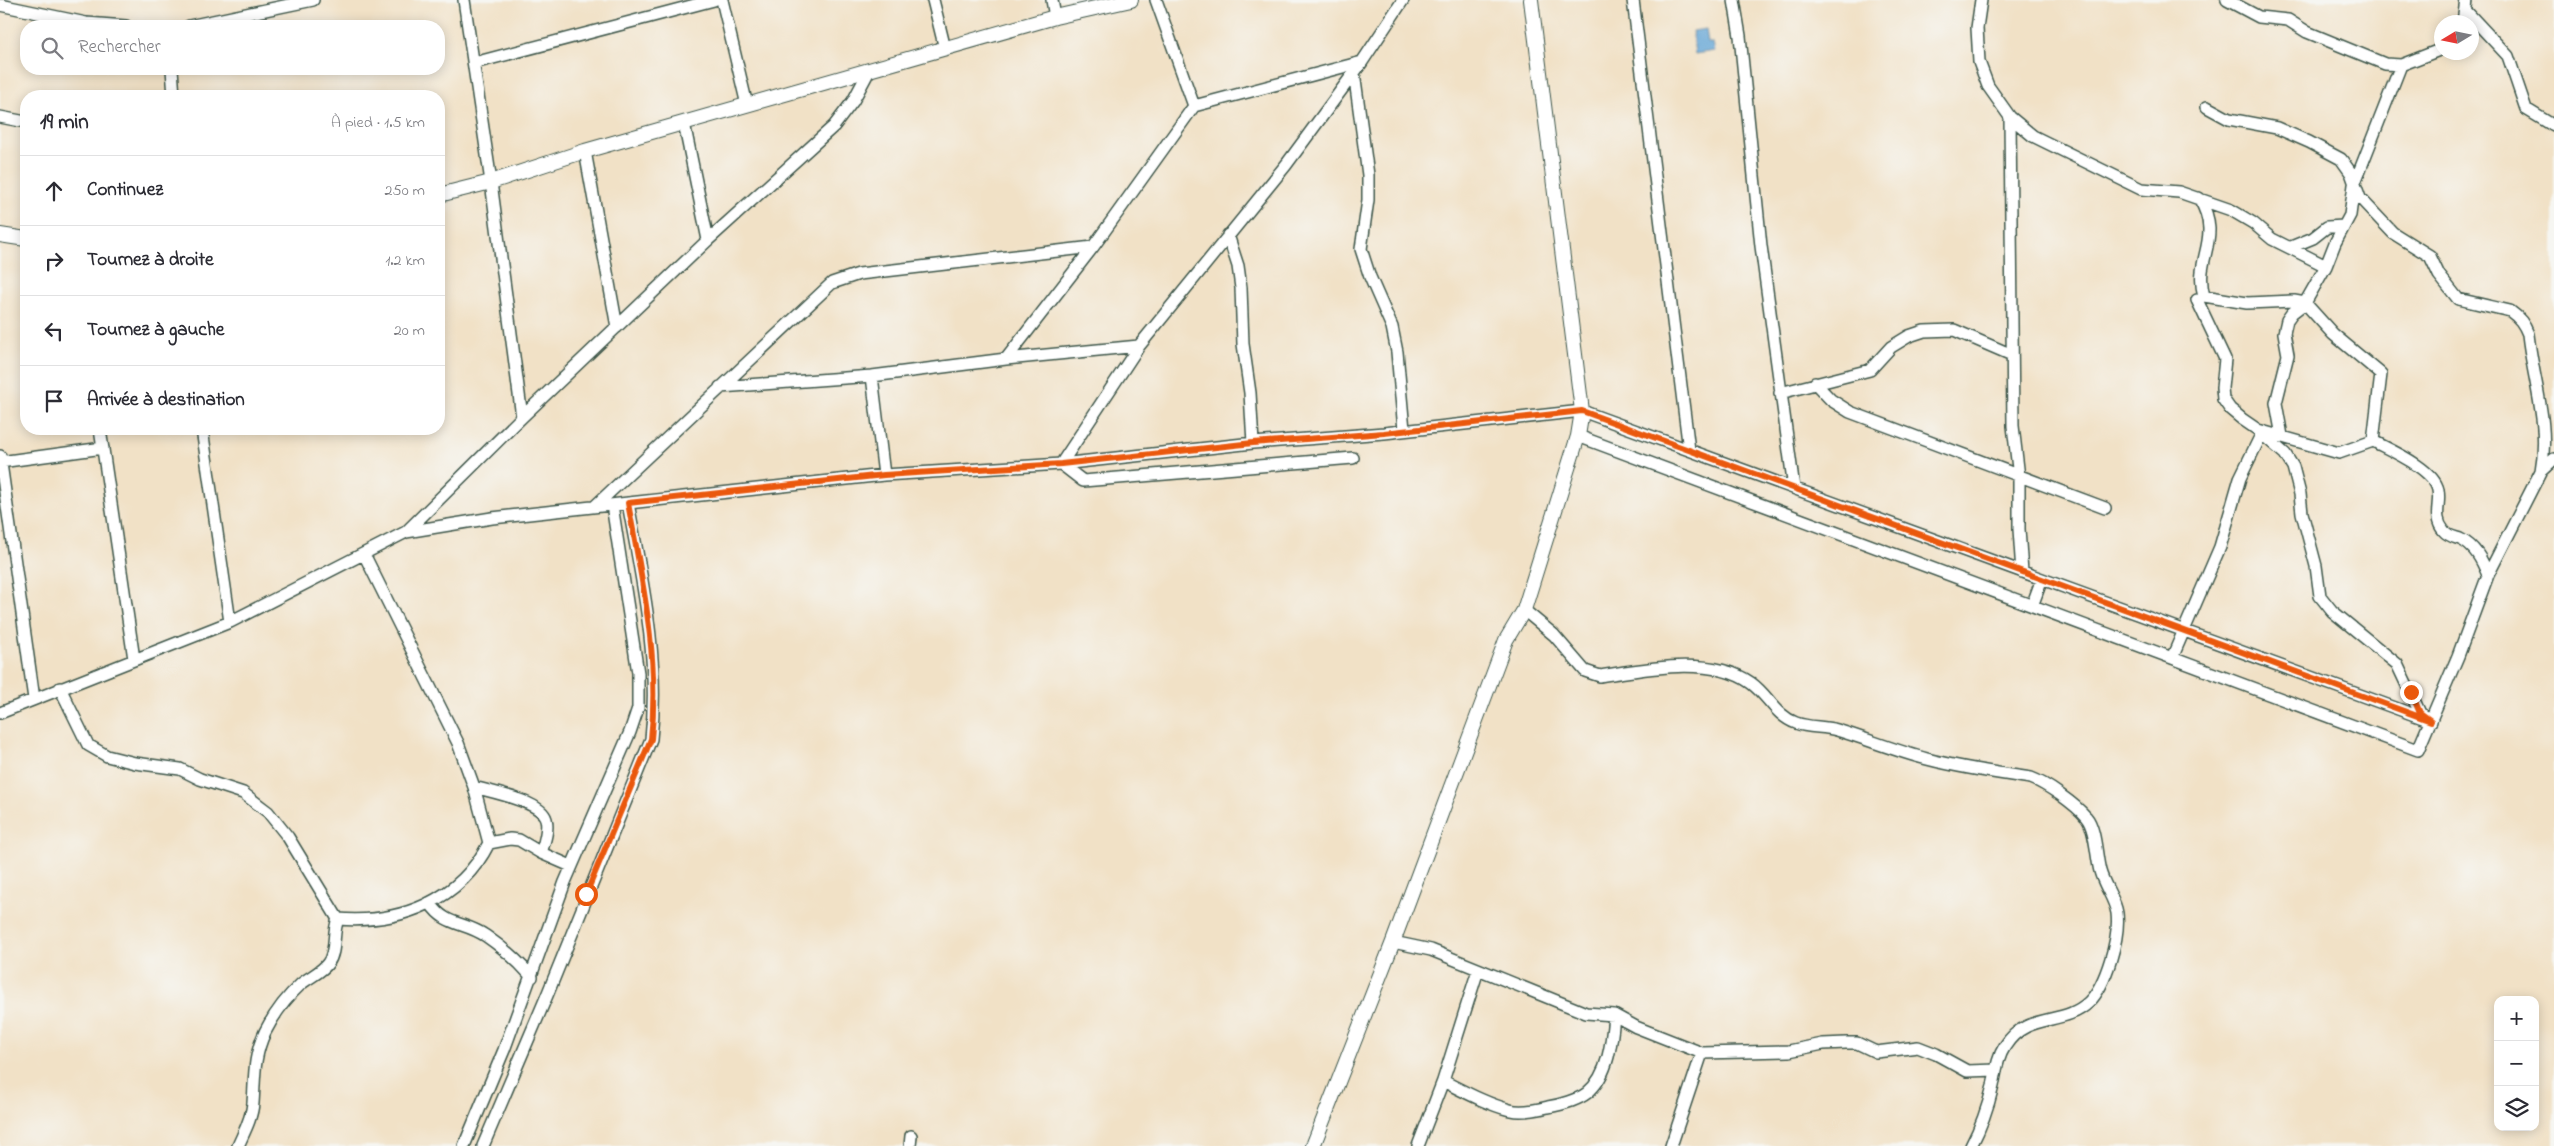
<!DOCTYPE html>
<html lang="fr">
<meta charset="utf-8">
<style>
:root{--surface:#fff;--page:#f7f7f7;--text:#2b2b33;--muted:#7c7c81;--line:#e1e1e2}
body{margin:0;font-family:"Indie Flower",sans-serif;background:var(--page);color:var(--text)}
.controls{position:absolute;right:15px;bottom:15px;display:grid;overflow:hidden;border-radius:10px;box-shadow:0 2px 12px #0003}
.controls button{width:45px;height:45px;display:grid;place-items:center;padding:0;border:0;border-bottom:1px solid var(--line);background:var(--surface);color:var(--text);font:25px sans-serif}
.compass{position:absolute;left:2434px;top:15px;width:45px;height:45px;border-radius:50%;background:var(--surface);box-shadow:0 2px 12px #0003;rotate:260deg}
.stop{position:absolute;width:15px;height:15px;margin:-11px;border:4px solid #ea580c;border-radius:50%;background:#fff}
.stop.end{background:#ea580c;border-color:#fff;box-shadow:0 1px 5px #0008}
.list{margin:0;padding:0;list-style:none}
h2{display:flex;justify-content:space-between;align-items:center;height:65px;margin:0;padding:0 20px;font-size:21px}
h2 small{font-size:16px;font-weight:400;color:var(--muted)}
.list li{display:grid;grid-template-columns:32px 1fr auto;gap:15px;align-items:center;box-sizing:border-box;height:70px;padding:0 20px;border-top:1px solid var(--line)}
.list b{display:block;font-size:19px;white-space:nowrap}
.list em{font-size:16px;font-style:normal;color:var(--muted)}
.icon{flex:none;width:28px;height:28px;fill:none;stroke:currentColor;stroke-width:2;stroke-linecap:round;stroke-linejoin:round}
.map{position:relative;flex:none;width:2554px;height:1146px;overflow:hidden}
.search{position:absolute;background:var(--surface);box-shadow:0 2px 12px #0003;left:20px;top:20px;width:425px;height:55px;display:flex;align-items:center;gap:12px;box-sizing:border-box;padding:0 18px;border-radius:20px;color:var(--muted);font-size:19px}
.panel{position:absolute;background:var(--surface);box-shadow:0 2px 12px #0003;left:20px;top:90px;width:425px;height:345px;border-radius:20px}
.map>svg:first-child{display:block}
.water{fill:#60a3d4;stroke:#407084}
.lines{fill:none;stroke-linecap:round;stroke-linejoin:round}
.minor-casing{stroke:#3e564a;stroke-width:14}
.tertiary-casing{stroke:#3e564a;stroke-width:16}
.minor{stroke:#fff;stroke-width:11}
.tertiary{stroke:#fff;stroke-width:14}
.route{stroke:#ea580c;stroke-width:6}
</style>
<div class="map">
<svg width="2554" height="1146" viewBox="0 0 2554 1146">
<rect width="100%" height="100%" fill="#f6f6f2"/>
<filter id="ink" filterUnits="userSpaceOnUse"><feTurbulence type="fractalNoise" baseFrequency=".02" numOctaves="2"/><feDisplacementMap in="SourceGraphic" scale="10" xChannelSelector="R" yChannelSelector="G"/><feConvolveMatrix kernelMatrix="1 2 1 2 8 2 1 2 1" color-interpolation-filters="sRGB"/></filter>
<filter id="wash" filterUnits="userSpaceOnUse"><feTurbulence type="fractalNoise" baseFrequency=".0096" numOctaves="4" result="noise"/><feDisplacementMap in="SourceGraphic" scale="20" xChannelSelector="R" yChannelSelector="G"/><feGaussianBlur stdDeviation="1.12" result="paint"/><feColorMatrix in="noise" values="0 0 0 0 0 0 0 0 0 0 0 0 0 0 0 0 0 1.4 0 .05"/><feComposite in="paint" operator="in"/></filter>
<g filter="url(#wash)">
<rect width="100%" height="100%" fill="#f1e1c6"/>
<path class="water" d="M1706,29L1708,43H1713L1715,51L1695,54L1692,31Z"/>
</g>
<g filter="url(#ink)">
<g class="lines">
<g class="minor-casing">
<path id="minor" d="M464,0L491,182L522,417
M722,0L747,105
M933,0L945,49
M1052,0L1055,17
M1156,0L1194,106L1362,62
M1633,0L1689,450
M1734,0L1740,36L1761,246L1794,488
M1981,0L1977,28L1979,62L1988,86L2010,117L2033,136L2141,189L2179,192L2231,210L2253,223L2272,239L2326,266L2305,303L2292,313L2287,320L2284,333L2288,355L2276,403L2282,436
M2227,0L2259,17L2288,20L2307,32L2385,64L2401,65L2442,49
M0,5L86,23L126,26
M2466,11L2508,56L2526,109L2554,126
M2463,22L2466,0
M189,26L313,0
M474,63L714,0
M172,69L174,96
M1354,72L1368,175V200L1361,249L1370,277L1392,327L1397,352L1404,430
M2207,107L2229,119L2277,128L2309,142L2341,159L2351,173L2360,198L2393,233L2430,256L2439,275L2458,299L2510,311C2520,318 2524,324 2528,334C2533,381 2550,424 2541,471
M0,117L26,122
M2010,117L2013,426L2019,477V529L2022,572
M684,123L708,240
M585,151L617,327
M2199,198C2224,239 2193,258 2204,296L2247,303L2294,301L2305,303L2333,334L2381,374L2373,441
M1228,235L1238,266L1241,288L1243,344L1250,393L1253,443
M2291,247L2313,238L2327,227L2344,226
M2326,266L2335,243L2350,215L2354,185L2401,65
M2197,300L2225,359L2222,388L2223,399L2230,409L2242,419L2258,430L2339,453L2373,441C2392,451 2434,469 2438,490C2441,504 2432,517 2444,531C2448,536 2454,537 2460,539C2475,546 2482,560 2488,575
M1139,346L1006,359L1093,247L1194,106
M872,376L884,475
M1815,383L1831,400L1850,412L2105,508
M720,387L872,376L1006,359
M1780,393L1870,370L1891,347L1909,336L1924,331L1954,330L2012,355
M100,429L134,659
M202,429L230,622
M2261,433L2285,454L2293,467L2300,494L2302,513L2316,566L2320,596L2332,611L2397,664L2420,713L2428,718
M1578,436L2418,750L2458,656L2488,575L2541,471L2554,459
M0,456L34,699
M0,462L103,448
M1061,464L1253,443L1384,433L1582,411L2431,721
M1061,464L1083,481L1353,458
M594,507L832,283L859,274L1093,247
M406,532L492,518L884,475L1061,464L1139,346L1286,165L1362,62L1403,0
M2032,606L2042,579
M1524,610L1554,635L1585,671L1600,676C1645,669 1712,655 1751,683C1768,695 1776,716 1796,723C1809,728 1824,726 1837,730C1867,739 1896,751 1927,759C1961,768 1996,773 2031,778C2047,784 2075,804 2086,817C2096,828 2096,857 2100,871C2104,886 2115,899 2117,913C2120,937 2106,985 2089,1002C2063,1027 2027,1011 2005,1046C1997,1058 1996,1072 1993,1086C1988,1107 1981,1127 1971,1146
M2172,658L2220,547L2240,478L2262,433
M60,688L88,745L107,756L135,763L180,769L200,779L243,793L268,812L288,837L338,919
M0,713L230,622L406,532L522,417L708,240L834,126L853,101L869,71
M474,787C491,792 541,801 546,819C549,830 544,843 541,853
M489,843L510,839L519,840L541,853L571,866
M430,903C446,927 464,921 486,936C502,947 519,962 532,977
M1393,942L1431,950L1586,1013L1614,1015L1636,1027L1702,1053L1671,1146
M1478,970L1443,1081C1465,1092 1487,1104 1510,1110C1522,1113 1536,1110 1548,1107C1559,1105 1578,1100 1587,1093C1609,1075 1612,1040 1614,1015
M1702,1053L1789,1051L1823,1044L1846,1043H1857L1876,1052L1918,1047L1936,1054L1967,1071L1996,1070
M238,1146C244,1132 252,1118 253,1103C255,1076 253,1058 265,1032C274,1014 286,998 301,984C309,977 322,972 328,963C337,951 332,933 338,919C400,924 460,901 489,843L474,787L458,743L364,554
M464,1146L504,1050L565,882L630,732L638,708V673L612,505
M483,1146L548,993L651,739C660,660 642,580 628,503
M910,1146L911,1136
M1418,1146L1443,1081"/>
</g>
<g class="tertiary-casing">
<path id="tertiary" d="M439,195L491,182L585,151L1055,17L1131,0
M0,235L26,239
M1313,1146L1393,942L1506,640L1524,610L1578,436L1582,411L1531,0"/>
</g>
<use href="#minor" class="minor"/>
<use href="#tertiary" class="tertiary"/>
</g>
</g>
<g class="lines" filter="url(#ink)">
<path class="route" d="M586,894L651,739C660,660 642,580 628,503L884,475L1061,464L1253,443L1384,433L1582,411L2431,721L2420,713L2411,692"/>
</g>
</svg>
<div class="controls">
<button>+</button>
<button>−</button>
<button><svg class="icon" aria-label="layers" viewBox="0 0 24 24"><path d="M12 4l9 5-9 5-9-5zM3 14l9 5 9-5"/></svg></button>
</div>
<svg class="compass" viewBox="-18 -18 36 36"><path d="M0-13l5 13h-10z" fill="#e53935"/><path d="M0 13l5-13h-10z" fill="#7c7c81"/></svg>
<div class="stop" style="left:586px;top:894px"></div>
<div class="stop end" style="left:2411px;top:692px"></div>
<div class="search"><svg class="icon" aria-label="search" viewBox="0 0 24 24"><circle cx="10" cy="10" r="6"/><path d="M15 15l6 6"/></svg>Rechercher</div>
<section class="panel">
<h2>19 min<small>À pied · 1.5 km</small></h2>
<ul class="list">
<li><svg class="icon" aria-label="ahead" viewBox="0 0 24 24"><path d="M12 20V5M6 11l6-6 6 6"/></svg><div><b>Continuez</b></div><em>250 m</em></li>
<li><svg class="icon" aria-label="right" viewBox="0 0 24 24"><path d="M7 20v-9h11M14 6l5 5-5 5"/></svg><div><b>Tournez à droite</b></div><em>1.2 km</em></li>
<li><svg class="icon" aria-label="left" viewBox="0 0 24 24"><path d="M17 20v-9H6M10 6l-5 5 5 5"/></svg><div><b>Tournez à gauche</b></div><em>20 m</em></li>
<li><svg class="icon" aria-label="arrive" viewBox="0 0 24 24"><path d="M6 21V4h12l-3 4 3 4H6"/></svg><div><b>Arrivée à destination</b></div></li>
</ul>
</section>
</div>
